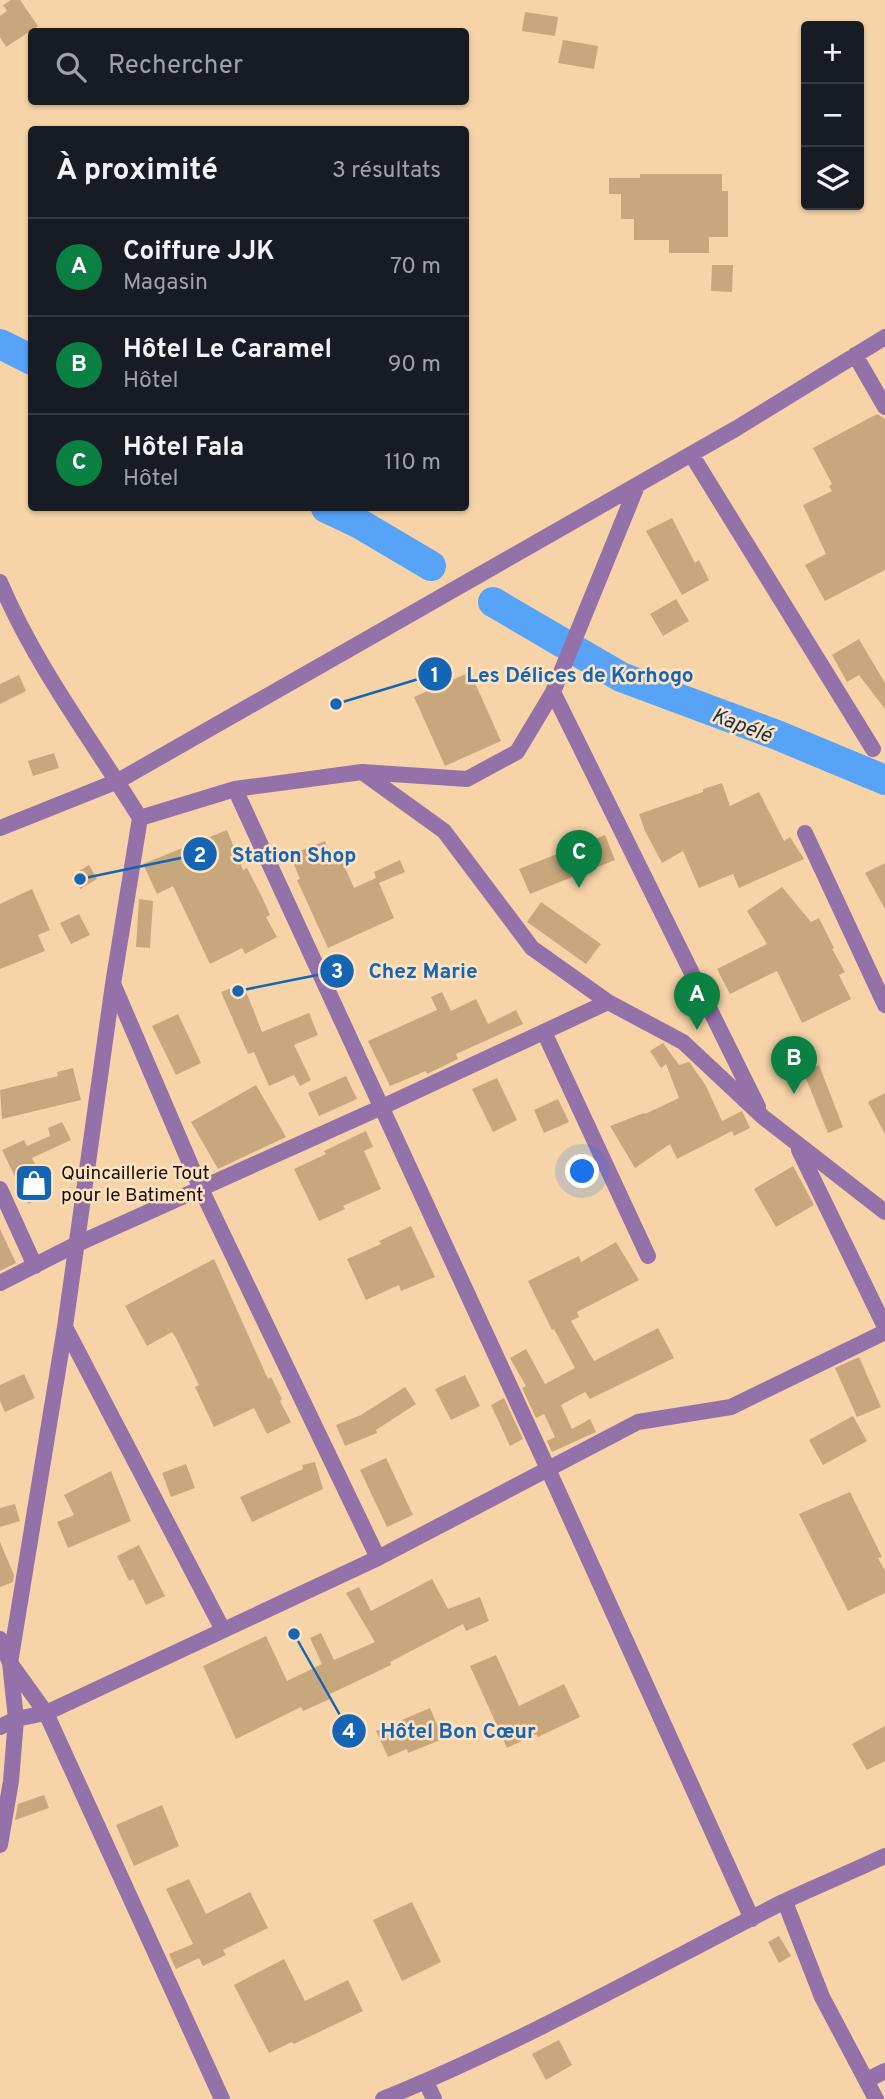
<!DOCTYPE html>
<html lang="fr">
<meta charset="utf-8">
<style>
:root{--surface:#171b24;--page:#20242c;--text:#f1f3f6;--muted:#9ea1a6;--line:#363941;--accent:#0b8043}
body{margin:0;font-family:Overpass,sans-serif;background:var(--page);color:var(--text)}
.controls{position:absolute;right:21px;top:21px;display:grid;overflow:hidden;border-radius:7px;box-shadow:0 2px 5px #0004}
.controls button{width:63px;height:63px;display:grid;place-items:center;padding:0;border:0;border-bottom:2px solid var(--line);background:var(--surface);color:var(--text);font:35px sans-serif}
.you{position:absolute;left:583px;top:1172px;width:24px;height:24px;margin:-18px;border:5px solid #fff;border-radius:50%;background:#1a73e8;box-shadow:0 0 0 10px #1a73e833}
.badge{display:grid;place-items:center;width:46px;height:46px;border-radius:50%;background:var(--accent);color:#fff;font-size:23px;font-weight:700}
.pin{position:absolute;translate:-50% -58px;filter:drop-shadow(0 2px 4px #0008)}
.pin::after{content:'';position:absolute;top:37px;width:24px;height:21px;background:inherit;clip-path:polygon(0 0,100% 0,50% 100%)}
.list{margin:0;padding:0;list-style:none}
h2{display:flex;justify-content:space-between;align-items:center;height:91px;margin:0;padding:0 28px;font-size:30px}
h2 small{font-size:23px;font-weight:400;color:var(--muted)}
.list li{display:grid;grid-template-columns:46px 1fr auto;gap:21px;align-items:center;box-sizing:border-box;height:98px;padding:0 28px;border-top:2px solid var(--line)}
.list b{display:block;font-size:26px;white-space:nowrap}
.list p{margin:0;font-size:23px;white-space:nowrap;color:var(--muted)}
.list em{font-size:23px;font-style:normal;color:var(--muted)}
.icon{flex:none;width:38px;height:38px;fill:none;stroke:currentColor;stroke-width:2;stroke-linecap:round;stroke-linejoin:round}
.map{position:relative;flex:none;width:885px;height:2099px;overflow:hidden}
.search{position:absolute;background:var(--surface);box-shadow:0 2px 5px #0004;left:28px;top:28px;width:441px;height:77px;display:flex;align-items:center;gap:18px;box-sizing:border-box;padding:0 24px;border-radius:7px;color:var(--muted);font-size:26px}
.panel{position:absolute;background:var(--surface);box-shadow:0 2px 5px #0004;left:28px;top:126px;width:441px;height:385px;border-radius:7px}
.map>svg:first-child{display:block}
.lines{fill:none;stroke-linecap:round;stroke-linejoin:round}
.river{stroke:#56a3f8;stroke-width:30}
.building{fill:#c9a77c}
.minor{stroke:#9571aa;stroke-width:16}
.labels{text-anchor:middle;stroke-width:5;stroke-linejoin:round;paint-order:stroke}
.poi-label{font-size:19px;fill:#190d01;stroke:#ffe2bf;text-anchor:start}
.water-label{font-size:21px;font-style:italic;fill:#113052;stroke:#ffe2bf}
.leader{fill:none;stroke:#1465b4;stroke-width:2.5}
.callout-dot{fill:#1465b4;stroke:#ffe2bf;stroke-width:2.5}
.mark-label{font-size:21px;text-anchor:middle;font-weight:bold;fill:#fff}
.callout-label{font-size:21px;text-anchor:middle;font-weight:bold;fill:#1465b4;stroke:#ffe2bf;stroke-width:5;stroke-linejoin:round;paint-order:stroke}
</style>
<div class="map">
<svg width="885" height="2099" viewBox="0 0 885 2099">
<rect width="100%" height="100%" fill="#f7d4a8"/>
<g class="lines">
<path class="river" d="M0,344L32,360
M326,508L360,524L431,566
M493,602L621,677L777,735L885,780"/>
</g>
<path class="building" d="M11,0H20L38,26L6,47L0,37V16L7,11L3,5Z
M525,12L558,17L555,36L522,31Z
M563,40L598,46L594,69L558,63Z
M640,174H722V191H728V237H709V253H669V240H634V219H621V194H609V178H640Z
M712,265H733L732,292L711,291Z
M877,414L885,419V570L825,601L805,565L826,554L803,505L832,491L829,486L832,484L813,448Z
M672,518L695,563L699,560L709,580L682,595L646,531Z
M676,599L689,621L663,636L650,614Z
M859,639L885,683V709L859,675L847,682L832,655Z
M470,672L501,741L445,766L414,697Z
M19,675L26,691L0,704V684Z
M54,753L59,768L33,776L28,761Z
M722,783L730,806L759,792L784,841L790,837L804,859L739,888L733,874L699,888L683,851L662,863L645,831L639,814L703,792V789Z
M227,830L243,870L247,868L262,897L270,915L266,917L277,937L245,954L242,948L210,964L173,886L157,894L143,864Z
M605,835L615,860L530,894L519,869Z
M325,841L334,865L342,861L354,888L376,878L374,872L400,860L405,872L379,883L394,918L328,948L297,880L300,879L290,855Z
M885,863V909L865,873Z
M89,865L97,879L80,889L72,875Z
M782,887L811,922L819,918L834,948L832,949L845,972L839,975L851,999L802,1023L777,971L730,994L717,969L767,944L747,911Z
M32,889L50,930L38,935L45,951L0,969V904Z
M139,899L153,901L150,948L136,947Z
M541,902L601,944L586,964L527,922Z
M79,914L90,935L71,944L60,923Z
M243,984L262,1032L309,1013L318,1035L294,1045L311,1080L300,1086L294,1075L269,1086L254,1052L248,1054L221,992Z
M442,992L451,1011L476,999L488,1024L516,1010L523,1024L456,1054L458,1059L427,1074L426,1071L390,1086L368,1041L437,1010L431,997Z
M178,1014L201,1063L176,1075L152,1026Z
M663,1043L679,1065L689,1062L690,1063L706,1086L722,1121L742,1111L750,1128L734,1136L732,1131L677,1159L670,1144L635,1168L610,1126L644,1113L645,1114L679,1098L666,1064L661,1068L650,1051Z
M819,1065L843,1127L828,1133L803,1071Z
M73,1068L81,1100L2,1119L0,1090L58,1076L57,1072Z
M346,1076L357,1099L319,1116L308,1093Z
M497,1078L517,1120L493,1132L472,1089Z
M256,1085L286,1137L218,1169L191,1122Z
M885,1093V1134L868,1102Z
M558,1099L569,1122L544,1133L534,1110Z
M62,1122L71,1140L32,1158L50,1194L28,1204L2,1150L24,1140L27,1146L50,1136L48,1128Z
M366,1131L373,1147L364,1151L381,1189L343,1206L345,1209L319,1221L294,1169L326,1154L324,1151Z
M793,1166L814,1205L776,1227L754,1189Z
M411,1226L435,1277L401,1291L399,1285L366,1300L347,1259L381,1244L379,1241Z
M0,1229L16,1263L0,1271Z
M616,1242L639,1280L577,1312L579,1317L571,1321L594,1361L658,1328L674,1358L590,1399L585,1392L561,1405L572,1429L590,1419L596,1432L552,1452L547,1441L555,1437L544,1414L536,1418L522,1388L526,1386L510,1358L526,1349L545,1384L575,1368L554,1329L552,1330L528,1281L579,1256L581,1262Z
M214,1259L268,1379L271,1377L282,1399L280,1401L291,1422L267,1434L254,1408L214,1427L195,1387L199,1385L176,1338L172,1332L147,1346L125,1306Z
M859,1357L881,1407L857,1417L835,1368Z
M24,1374L35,1398L5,1412L0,1401V1385Z
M465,1375L480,1406L451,1420L435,1389Z
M405,1387L416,1404L376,1430L377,1433L345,1446L336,1425L361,1415Z
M504,1398L523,1439L510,1446L491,1405Z
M853,1416L867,1441L823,1465L809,1440Z
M386,1458L413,1515L387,1527L360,1470Z
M315,1462L323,1489L252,1522L240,1497L303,1469L302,1465Z
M186,1464L195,1488L171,1497L162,1473Z
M111,1471L131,1521L68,1548L57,1522L74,1515L64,1495Z
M850,1492L882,1557L878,1558L885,1571V1593L848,1611L799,1514Z
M15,1504L20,1521L0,1527V1508Z
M0,1542L14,1575L13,1582L0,1587Z
M139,1545L165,1596L146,1605L133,1579L129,1581L117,1556Z
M432,1579L448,1609L480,1597L489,1621L466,1631L463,1624L390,1662L391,1665L328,1695L330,1699L303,1711L301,1707L236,1739L203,1666L266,1636L287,1681L322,1664L310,1638L321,1633L334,1660L375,1642L346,1593L359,1587L371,1611Z
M496,1655L519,1706L564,1684L580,1717L538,1737L536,1734L507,1748L470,1666Z
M430,1708L443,1739L408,1753L407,1749L388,1757L376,1731Z
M885,1726V1761L867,1770L852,1744Z
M44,1795L49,1808L15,1820L18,1804Z
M162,1805L179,1846L134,1866L116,1825Z
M189,1879L206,1914L250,1892L268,1928L223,1950L226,1955L203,1966L199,1958L176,1969L169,1954L193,1944L166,1889Z
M412,1902L441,1962L402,1981L373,1920Z
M779,1936L791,1956L779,1963L768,1942Z
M284,1959L305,2001L348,1980L363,2011L294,2044L292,2042L269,2053L234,1985Z
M559,2040L572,2065L546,2080L532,2054Z"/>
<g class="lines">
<path class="minor" d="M855,355L885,407
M691,454L873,749
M0,582C36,667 92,740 140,818L113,984L65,1327L10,1663L16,1719L11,1781L0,1845
M553,692L758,1107
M362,772L444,831L532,948L608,1002L683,1042L763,1117L885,1212
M235,789L548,1469L752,1919
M140,818L235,789L362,772L467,779L517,752L553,692L637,486
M0,828L118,781L737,428L885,337
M805,833L885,1005
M114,986L201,1189L378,1558
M544,1032L648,1256
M799,1150L885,1327
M0,1189L35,1266
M0,1283L75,1245L382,1107L608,1002
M65,1327L223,1630
M0,1639L10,1663L46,1713L222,2099
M0,1727L16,1719L46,1713L378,1558L638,1422L731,1407L885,1332
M785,1902L822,1997L876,2099
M867,2080L885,2071
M426,2082L434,2099
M383,2099C521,2043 651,1969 783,1902C817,1886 851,1872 885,1856"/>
</g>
<defs>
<g id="shop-square" transform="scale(2.0125)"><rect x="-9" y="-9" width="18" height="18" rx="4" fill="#1465b4" stroke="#ffe2bf"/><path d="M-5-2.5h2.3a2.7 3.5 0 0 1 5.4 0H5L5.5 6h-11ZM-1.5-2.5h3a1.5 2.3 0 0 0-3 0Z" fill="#fff"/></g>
</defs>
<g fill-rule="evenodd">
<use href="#shop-square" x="34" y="1183"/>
</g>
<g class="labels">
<g class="poi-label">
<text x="61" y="1179">Quincaillerie Tout<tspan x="61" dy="22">pour le Batiment</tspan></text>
</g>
<g class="water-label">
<text transform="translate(742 725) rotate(21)" y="7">Kapélé</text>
</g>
</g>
<path class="leader" d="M336 704L435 674M80 879L200 854M238 991L337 971M294 1634L349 1731"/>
<g class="callout-dot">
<circle cx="336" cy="704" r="7"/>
<circle cx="80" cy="879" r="7"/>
<circle cx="238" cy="991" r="7"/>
<circle cx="294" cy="1634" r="7"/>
<circle cx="435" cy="674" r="18"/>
<circle cx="200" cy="854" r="18"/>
<circle cx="337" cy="971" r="18"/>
<circle cx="349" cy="1731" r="18"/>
</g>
<g class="mark-label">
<text x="435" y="682">1</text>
<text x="200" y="862">2</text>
<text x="337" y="978">3</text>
<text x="349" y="1738">4</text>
</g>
<g class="callout-label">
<text x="580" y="682">Les Délices de Korhogo</text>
<text x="294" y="862">Station Shop</text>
<text x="423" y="978">Chez Marie</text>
<text x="458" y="1738">Hôtel Bon Cœur</text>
</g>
</svg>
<div class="controls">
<button>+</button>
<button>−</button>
<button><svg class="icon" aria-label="layers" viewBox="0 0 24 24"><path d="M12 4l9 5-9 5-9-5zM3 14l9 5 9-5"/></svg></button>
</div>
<div class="you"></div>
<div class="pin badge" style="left:697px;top:1030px">A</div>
<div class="pin badge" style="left:794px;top:1094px">B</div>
<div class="pin badge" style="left:579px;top:888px">C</div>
<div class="search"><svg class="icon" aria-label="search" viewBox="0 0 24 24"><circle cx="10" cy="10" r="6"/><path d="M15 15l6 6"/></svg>Rechercher</div>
<section class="panel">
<h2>À proximité<small>3 résultats</small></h2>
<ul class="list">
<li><span class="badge">A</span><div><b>Coiffure JJK</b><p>Magasin</p></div><em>70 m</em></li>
<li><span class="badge">B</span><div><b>Hôtel Le Caramel</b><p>Hôtel</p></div><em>90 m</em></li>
<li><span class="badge">C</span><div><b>Hôtel Fala</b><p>Hôtel</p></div><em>110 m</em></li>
</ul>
</section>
</div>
